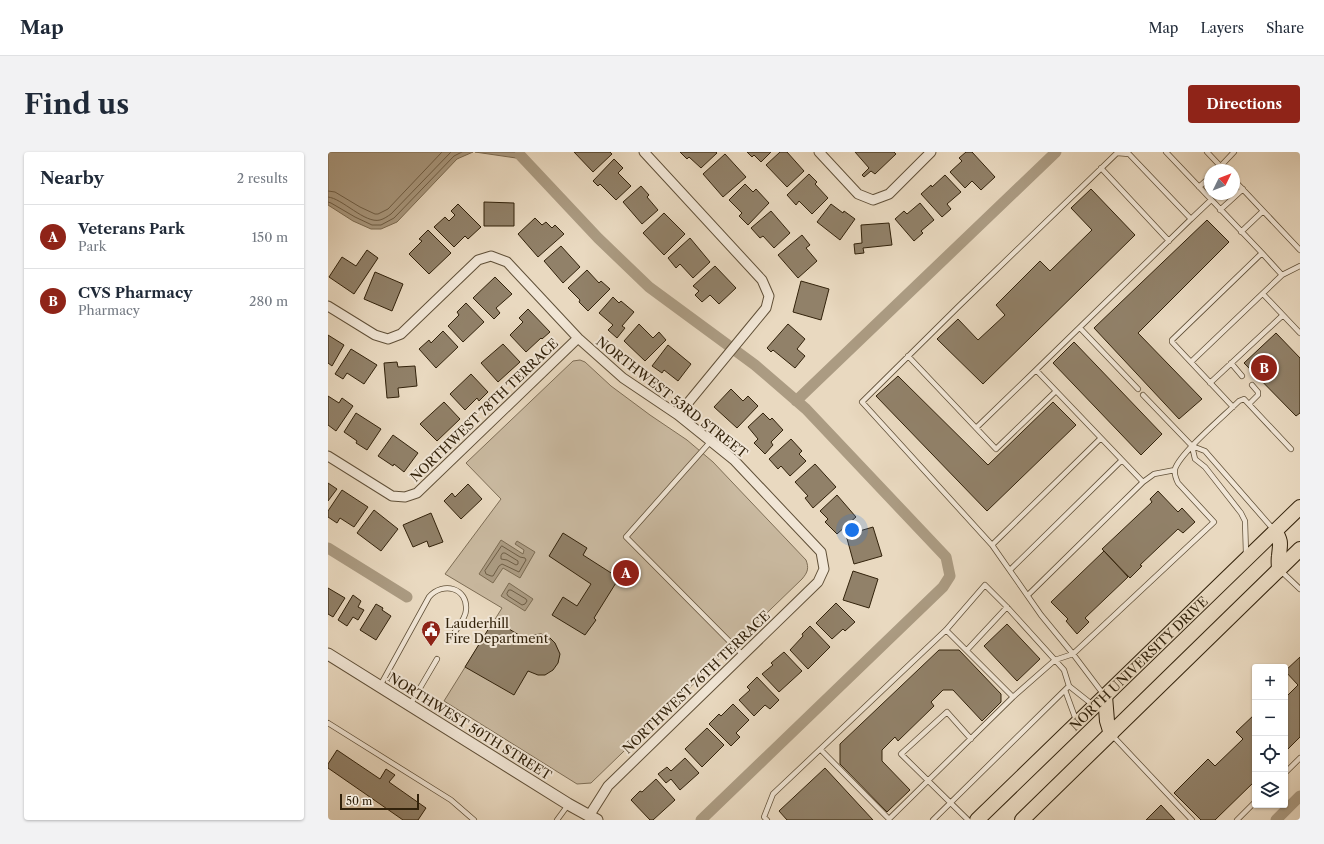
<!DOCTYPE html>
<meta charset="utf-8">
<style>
:root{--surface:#fff;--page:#f2f2f3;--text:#1f2937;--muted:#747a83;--line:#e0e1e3;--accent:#8f2418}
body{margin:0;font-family:"Libre Caslon Text",serif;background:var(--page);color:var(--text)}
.controls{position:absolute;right:12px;bottom:12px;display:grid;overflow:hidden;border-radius:4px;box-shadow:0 1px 3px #0004}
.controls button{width:36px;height:36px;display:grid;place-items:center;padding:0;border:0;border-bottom:1px solid var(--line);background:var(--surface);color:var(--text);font:20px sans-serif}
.compass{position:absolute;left:876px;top:12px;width:36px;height:36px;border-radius:50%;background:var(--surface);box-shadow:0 1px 3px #0004;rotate:47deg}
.scale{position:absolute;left:12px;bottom:10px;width:79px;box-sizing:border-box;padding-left:4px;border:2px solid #32220b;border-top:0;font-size:11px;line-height:14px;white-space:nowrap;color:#32220b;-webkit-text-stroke:3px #f1e6d6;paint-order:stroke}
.you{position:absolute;left:524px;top:378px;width:14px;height:14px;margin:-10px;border:3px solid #fff;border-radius:50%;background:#1a73e8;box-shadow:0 0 0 6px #1a73e833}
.badge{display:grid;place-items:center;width:26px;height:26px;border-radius:50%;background:var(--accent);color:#fff;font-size:13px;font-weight:700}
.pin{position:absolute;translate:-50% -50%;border:2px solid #fff;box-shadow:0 1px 4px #0006}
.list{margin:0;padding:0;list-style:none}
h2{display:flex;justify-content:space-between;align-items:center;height:52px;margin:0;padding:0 16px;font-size:17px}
h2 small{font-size:13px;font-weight:400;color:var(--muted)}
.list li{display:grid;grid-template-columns:26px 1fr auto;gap:12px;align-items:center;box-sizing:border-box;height:64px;padding:0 16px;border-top:1px solid var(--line)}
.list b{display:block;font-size:15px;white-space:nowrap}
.list p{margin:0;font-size:13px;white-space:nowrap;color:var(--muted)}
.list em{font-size:13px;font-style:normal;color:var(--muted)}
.icon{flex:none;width:22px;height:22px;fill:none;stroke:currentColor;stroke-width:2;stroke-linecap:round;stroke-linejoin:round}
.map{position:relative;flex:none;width:972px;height:668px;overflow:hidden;border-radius:4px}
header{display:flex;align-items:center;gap:24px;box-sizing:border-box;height:56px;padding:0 20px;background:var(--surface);border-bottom:1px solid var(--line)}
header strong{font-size:19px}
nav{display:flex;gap:22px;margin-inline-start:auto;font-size:14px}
.intro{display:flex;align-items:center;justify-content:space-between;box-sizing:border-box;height:96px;padding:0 24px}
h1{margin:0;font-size:28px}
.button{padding:10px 18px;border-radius:4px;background:var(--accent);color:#fff;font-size:14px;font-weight:700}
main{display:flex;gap:24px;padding:0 24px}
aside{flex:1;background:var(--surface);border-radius:4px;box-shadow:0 1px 3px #0004}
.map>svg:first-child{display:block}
.green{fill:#cabaa1;stroke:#7e6e56}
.water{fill:#ab9b82;stroke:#7b6b52}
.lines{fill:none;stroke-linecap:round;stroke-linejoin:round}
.shore{stroke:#6e5e46;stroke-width:1}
.canal{stroke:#ab9b82;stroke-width:11}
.building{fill:#918169;stroke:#32220b}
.service-casing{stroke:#605038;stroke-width:6}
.minor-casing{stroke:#605038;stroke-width:11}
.tertiary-casing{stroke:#605038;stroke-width:13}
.primary-casing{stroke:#32220b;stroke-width:16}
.service{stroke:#f1e6d6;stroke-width:4.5}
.minor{stroke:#f1e6d6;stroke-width:9}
.tertiary{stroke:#f1e6d6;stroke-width:11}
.primary{stroke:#e9d9c0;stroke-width:14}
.labels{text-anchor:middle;stroke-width:4;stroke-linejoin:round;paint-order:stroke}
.street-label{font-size:13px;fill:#32220b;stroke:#f1e6d6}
.poi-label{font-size:13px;fill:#32220b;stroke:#f1e6d6;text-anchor:start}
</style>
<header>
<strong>Map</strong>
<nav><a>Map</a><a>Layers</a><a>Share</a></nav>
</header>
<div class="intro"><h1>Find us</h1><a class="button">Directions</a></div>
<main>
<aside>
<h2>Nearby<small>2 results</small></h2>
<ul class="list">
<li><span class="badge">A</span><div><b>Veterans Park</b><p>Park</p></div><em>150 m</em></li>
<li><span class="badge">B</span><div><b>CVS Pharmacy</b><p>Pharmacy</p></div><em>280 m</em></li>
</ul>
</aside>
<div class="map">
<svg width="972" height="668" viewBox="0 0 972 668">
<rect width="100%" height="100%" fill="#e9d9c0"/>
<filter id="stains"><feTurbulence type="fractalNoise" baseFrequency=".005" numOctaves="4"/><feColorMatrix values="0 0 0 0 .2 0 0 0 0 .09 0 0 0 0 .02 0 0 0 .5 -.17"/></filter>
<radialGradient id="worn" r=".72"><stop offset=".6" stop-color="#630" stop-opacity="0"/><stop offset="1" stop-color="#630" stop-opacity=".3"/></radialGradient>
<path class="green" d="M252,208L257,210L283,234L322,263L359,288L385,310L478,408C481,416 480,420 474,427L263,631L249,632L116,549L174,456L117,422L173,347L138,311L245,209Z"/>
<path class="water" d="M0,0H145L129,7L69,70L53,77H43L25,69L0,53Z
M147,0H195L188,6Z
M173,388L195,402L196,398L187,392L189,389L207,400L192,426L175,416L165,431L151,422Z
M181,431L205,447L197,459L173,444Z"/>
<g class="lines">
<path class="shore" d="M0,39L7,40L32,55L47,62H50L60,57L114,0
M0,45C14,46 37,72 52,68C56,67 60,64 63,62L123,0
M0,50L3,51L27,65L44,73H53L66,66L126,4L134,0
M174,394L192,405L197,406L198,408L191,420L174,412L171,414L165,424H163L158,422L157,419Z
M175,401H177L190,409V412L188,413L179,408L173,407V404Z
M181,438H183L198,447L199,449L197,452L194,453L180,444L179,442Z"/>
<path class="canal" d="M192,3L270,86L321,135L427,213L478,257L618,405L622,424L615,435L373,668
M468,249L728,0
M0,396L79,445
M948,668L972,644"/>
</g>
<path class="building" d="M246,0H282L284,2L265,20Z
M352,0H388L389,1L373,16L361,5L359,7Z
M419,0H443L433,10L426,3L424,5Z
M452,0H459L476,19L459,35L438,13Z
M527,0H566L568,2L547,22L543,19L536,25L534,23L541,16Z
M638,0H644L667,25L653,38L644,29L637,36L622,20L634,9L631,6Z
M397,2L418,25L395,45L375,22Z
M286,7L295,16L290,21L303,34L288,48L272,32L270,34L265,29Z
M481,22L489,30L487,32L500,46L484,62L471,49L468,53L459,43Z
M617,23L633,40L619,52L623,57L614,65L593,42L603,33L604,35Z
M417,32L425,40L428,37L441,51L420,73L411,64L414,61L401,48Z
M313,34L321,43L319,45L330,58L314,72L295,50Z
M763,37L807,83L655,232L609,187L630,167L650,188L677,163L668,153L712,109L722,119L764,78L743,56Z
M156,50L186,51V74H156Z
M592,51L606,68L593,79L595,81L586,89L567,67L576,59L579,62Z
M130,52L153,75L140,87L137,84L126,95L106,75L117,65L121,69L127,63L123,59Z
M503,52L515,61L516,59L527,67L512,88L489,70Z
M443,59L462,81L446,96L435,84L432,86L423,76Z
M336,61L357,82L336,103L315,81Z
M207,66L214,73L218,70L224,76L227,73L236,82L210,105L190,82Z
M879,68L901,90L810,181L874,247L851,267L766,176Z
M561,71L564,93L535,96L536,101L527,102L526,92L534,91L533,73Z
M100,78L123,101L101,122L81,102L94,89L91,87Z
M474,83L482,93L478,96L489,109L470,126L450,103Z
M362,86L382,110L365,126L352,112L348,116L340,106Z
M233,94L252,115L235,131L216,109Z
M39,98L50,106L26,142L1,125L14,105L28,114Z
M387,114L408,136L391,152L382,143L374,150L367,143L371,139L365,134Z
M259,118L271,131L273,129L282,137L260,159L251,150L252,148L240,136Z
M47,120L75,132L64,159L36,147Z
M167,125L184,142L168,156L172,161L166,167L145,146Z
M473,129L501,137L493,168L465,160Z
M285,145L291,151L293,149L306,160L294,174L297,176L289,186L280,178L285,173L271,161Z
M138,151L156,170L135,190L120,174L131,163L129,160Z
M200,157L222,180L214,187L213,186L198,200L182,183L195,170L191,166Z
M311,172L325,186L331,180L338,188L317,209L296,189Z
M460,172L477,187L469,197L477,204L467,216L445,198L443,200L439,196Z
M115,179L130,195L108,216L91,197L101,188L103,191Z
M948,181L972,206V261L968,264L916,211Z
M0,183L16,193L4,214L0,211Z
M746,190L834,282L813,303L725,211Z
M175,192L192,210L170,230L153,211Z
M340,193L363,212L350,229L336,218L334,221L324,214Z
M23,197L49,213L36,232L19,221L15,227L7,222Z
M69,210L70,215L87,214L89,234L70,236L71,245L59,246L56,211Z
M143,222L160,240L151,249L149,246L137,258L122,242Z
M570,224L660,313L725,250L748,273L659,359L548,244Z
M403,237L415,249L420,244L430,254L409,276L386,255Z
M0,244L11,251L14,246L25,254L8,279L0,273Z
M116,250L132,267L109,289L92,272Z
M28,261L53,277L39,298L28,291L29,289L16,280Z
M435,261L442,268L444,266L455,278L443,290L445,293L437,302L426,291L430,287L420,275Z
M65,283L90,301L76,320L66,312L65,314L50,304Z
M463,287L474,299L471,302L478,309L462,324L453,314L450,317L441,307Z
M487,312L508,335L485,356L477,346L480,344L467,330Z
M0,331L9,337L0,349Z
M140,332L154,347L133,367L116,349L124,341L127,345Z
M14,338L40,355L26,375L12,366L9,371L0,365V359Z
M830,339L850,360L854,356L867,370L855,381L850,377L812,413L814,414L802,426L774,397L824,350L822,347Z
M509,343L528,365L509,382L497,370L500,367L492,359Z
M46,358L70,377L53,399L29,381Z
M103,361L115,390L101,395L99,389L85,395L75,373Z
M545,375L554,404L526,412L518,383Z
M235,381L259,396L255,403L291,426L266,466L268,468L257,483L224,463L235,445L249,454L263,432L221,404Z
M776,399L800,425L757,466L761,470L749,482L738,469L740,467L723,450Z
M525,419L550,427L541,456L515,448Z
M0,436L17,446L5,465L0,462Z
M25,443L33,449L30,455L36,458L30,468L25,465L19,474L10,468Z
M508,451L527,470L517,479L515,477L504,487L488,471Z
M48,452L55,456L54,458L63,464L48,488L32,478Z
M166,468L196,486L205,483L213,482L221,485L227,491L232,502L230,511L225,518L217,523H210L200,519L186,543L137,515Z
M679,472L712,507L689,529L656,494Z
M482,474L502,495L480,517L462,498L475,484L474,482Z
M611,498H631L673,542V550L654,569L625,538H615L603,550L606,554L570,589L567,585L554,598V609L582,638L559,660L512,612V592Z
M456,500L474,519L451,540L434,522L445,513L443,511Z
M972,505V585L957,600V546L970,533L957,519Z
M429,525L451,548L442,557L437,553L426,564L411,548L422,538L419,535Z
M405,552L421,568L408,581L412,585L403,594L381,572L391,562L393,564Z
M927,562V629L887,668H873L846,641L880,607L887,614L915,587L908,580Z
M379,576L396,593L374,615L357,597Z
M9,598L52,627L58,617L67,623L61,630L98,656L90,668H75L0,616V612Z
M357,606L371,621L352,638L343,627L338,631L330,622L339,615L343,619Z
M497,616L545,668H459L451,659Z
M328,627L347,648L325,668H322L303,648L312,639L314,640Z
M833,653L847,668H818Z"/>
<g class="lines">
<g class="service-casing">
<path id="service" d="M838,0L934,101L844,188V190L905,255
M879,0L896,18
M773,16L841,89
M889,18L906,0
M906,28L972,98
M871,35L882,25
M892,58L915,37
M863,67L883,48
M913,80L935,59
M934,101L954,123
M935,142L972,181
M752,176L810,237
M580,204L668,297L728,239
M863,210L954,123L972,114
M903,211L914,224
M882,231L955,163
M815,243L864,294L877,299L946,378
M921,252L930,243V240L924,233
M648,276L708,218
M383,289L298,385L415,503
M864,294L867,307L877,315L913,361L917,369L918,402
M664,393L773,286
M682,418L794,308
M953,419L972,437
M700,443L815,330
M618,478L685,545
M639,498L679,455
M52,534L101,445C115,429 140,436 138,458C138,466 129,476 125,483
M741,534L765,553
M737,538L748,568
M776,543L745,502L713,463L664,393L534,250L631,154L789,1L801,2L863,67L708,218L815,330L826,322L847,318
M82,553L109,507
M0,571L123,648L146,668
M784,583L864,668
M493,598L561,667L685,545L727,508L745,502L886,370L850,331C848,327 846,322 847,317C852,301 897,263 911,249L916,247L963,297
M957,621L972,606
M229,668L240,653
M439,668L436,665L445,642L618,478L657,433L679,455L727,508L736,518L741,534L605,668
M640,668L573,602L619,560L643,587
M909,668L927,650"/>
</g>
<g class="minor-casing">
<path id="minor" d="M316,0L434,128L441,144L438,156L350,263
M491,0L530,42L545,48L561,42L603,0
M0,154L47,183L60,187L73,182L150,108L163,104L179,110L250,186L295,226L350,263L406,308L493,400L496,417L490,430L280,634L261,664
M0,304L64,344L77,345L89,341L250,186"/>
</g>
<g class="tertiary-casing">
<path id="tertiary" d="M0,502L240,652L269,668"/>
</g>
<g class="primary-casing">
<g id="primary">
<path d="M947,379C954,390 952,392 951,404C950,408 951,413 951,418"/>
<path d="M777,544L779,569L783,582"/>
<path id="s1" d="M649,668L972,355"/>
<path d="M694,668L972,397"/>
</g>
</g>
<use href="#service" class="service"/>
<use href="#minor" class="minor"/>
<use href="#tertiary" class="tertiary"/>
<use href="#primary" class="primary"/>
</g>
<defs>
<g id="civic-pin" transform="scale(1)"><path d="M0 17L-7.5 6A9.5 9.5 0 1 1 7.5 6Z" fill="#8f2418" stroke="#f1e6d6"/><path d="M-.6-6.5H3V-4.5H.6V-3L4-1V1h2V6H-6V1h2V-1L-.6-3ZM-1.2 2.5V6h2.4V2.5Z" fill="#fff"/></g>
</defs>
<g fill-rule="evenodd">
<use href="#civic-pin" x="103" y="478"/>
</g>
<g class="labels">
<g class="street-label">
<text transform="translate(344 245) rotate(38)" y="5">NORTHWEST 53RD STREET</text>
<text transform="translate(156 258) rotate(-44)" y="5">NORTHWEST 78TH TERRACE</text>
<text dy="5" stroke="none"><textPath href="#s1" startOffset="225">NORTH UNIVERSITY DRIVE</textPath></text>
<text transform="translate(368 530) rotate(-44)" y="5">NORTHWEST 76TH TERRACE</text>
<text transform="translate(142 574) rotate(32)" y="5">NORTHWEST 50TH STREET</text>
</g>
<g class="poi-label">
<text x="117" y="476">Lauderhill<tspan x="117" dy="15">Fire Department</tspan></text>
</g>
</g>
<rect width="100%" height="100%" filter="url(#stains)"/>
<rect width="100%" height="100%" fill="url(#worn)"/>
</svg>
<div class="controls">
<button>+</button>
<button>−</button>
<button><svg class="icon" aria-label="locate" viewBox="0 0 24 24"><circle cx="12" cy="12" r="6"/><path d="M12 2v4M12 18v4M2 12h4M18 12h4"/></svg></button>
<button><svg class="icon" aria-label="layers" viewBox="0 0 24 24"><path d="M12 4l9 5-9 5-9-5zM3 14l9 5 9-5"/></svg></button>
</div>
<svg class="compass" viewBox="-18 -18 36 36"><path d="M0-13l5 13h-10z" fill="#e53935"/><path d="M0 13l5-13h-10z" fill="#747a83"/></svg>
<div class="scale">50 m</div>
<div class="you"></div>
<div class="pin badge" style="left:298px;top:421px">A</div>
<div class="pin badge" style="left:936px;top:216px">B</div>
</div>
</main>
